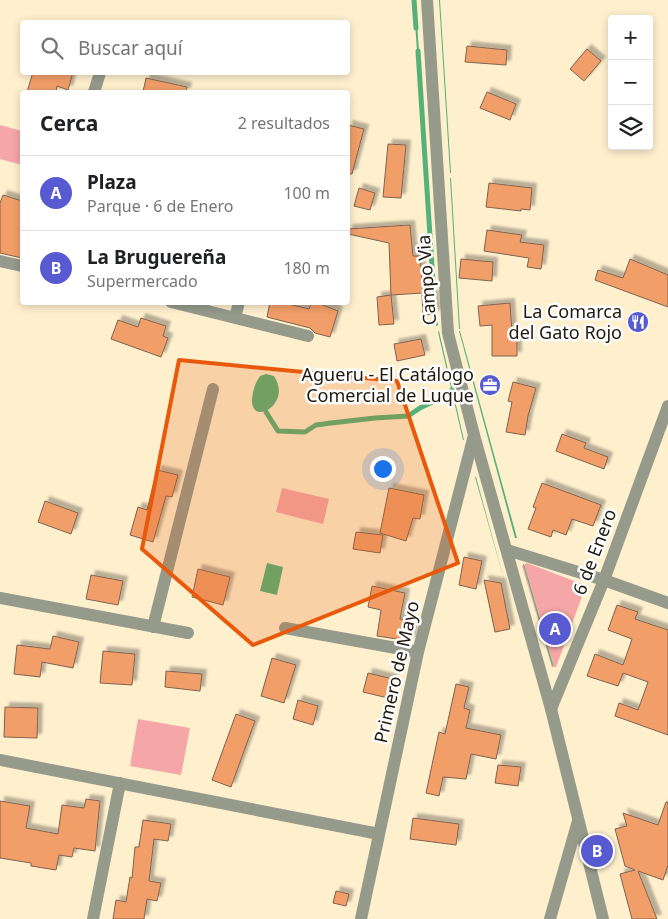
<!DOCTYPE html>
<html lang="es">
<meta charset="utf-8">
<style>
:root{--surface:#fff;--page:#f2f2f2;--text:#202124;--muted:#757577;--line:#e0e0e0;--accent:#585ad1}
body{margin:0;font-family:"Noto Sans",sans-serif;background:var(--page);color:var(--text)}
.controls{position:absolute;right:15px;top:15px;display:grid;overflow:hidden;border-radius:5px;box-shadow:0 2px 8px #0003}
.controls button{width:45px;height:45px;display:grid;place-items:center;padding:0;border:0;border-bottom:1px solid var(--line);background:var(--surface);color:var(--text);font:25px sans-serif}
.you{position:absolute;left:382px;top:468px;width:18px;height:18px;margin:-12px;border:4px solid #fff;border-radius:50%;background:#1a73e8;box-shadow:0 0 0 8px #1a73e833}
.badge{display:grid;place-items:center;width:32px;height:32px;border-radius:50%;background:var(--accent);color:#fff;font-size:16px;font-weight:700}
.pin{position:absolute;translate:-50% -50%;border:2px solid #fff;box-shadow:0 1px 5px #0006}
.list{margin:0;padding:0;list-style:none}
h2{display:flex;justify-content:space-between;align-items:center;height:65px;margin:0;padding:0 20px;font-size:21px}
h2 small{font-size:16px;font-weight:400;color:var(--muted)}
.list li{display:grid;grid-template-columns:32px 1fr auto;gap:15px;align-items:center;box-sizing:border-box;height:75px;padding:0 20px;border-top:1px solid var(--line)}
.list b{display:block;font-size:19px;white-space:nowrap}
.list p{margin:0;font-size:16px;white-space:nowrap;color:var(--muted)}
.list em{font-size:16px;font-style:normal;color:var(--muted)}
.icon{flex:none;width:28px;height:28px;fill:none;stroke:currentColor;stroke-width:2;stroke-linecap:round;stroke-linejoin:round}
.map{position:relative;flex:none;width:668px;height:919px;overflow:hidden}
.search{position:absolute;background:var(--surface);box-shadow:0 2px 8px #0003;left:20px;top:20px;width:330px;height:55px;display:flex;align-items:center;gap:12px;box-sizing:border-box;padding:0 18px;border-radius:5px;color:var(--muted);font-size:19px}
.panel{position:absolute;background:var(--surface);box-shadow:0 2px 8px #0003;left:20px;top:90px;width:330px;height:215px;border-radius:5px}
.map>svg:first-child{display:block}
.green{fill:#f5a6a6}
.water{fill:#55b179}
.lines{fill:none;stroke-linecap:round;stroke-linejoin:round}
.stream{stroke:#55b179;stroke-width:5}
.building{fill:#f19e68;stroke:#806250;filter:url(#shadow)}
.minor{stroke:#959a8b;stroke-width:12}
.tertiary{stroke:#959a8b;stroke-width:12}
.marked{fill:#e8590c;fill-opacity:0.2;stroke:#e8590c;stroke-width:4;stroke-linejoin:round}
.labels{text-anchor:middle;stroke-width:5;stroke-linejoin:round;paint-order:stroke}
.street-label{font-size:18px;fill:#1e190c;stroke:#fdfdfd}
.poi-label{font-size:18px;fill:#1e190c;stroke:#fdfdfd;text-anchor:end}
</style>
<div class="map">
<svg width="668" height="919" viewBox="0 0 668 919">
<defs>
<filter id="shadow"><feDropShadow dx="4.5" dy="-4.5" stdDeviation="1" flood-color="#0004"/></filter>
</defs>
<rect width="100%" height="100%" fill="#feefcd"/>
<path class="green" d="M0,125L22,131V165L0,159Z
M282,488L329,499L323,524L276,512Z
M527,563L582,584L584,591L556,667H552L522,566Z
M138,719L190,728L181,775L130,766Z"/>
<path class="water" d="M439,0H440L451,173H450Z
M415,22H417L438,325L436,326Z
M450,178H451L460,329H459Z
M439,331L464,440H463L438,332Z
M459,331H460L517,538H515Z
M266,374L274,376C293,405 250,427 252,399C253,389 255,384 260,376Z
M475,477H476L505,583Z
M267,563L283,567L277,595L260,591Z
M523,564H524L553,665L552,666Z"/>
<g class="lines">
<path class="stream" d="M414,0L416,28
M418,51L433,282
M266,412L278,431L305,432L316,425L331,423L375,418L408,416L420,408L449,394L452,390"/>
</g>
<path class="building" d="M467,46L507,50L506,65L465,62Z
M587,49L601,61L584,81L570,69Z
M33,72H73L68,90L57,86L56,92H27Z
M146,78L187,87L186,92H143Z
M487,92L516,104L510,120L480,108Z
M348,125L364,129L352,174H348Z
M388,144L406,145L401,198L383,197Z
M489,183L532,188L530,210L521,209V211L486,207Z
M359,188L375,193L370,210L354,206Z
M3,195L22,201V258L0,253V203Z
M410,225L413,256H420L423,293L391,295L389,243L348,234V229Z
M487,230L522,235L520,242L544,245L541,269L527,267L529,258L484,251Z
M461,259L493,262L492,281L459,278Z
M630,259L668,275V307L595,280L598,270L623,278Z
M391,295L394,324L379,325L377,297Z
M422,295H434L436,314L423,315Z
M270,302H281L309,309L312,302H315L338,311L330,337L315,333L310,328L267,317Z
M510,303L512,333H517V356H492V325L480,326L478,306Z
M141,318L166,326L163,336L168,338L161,357L111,339L118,320L138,327Z
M421,339L425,355L397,361L394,344Z
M513,382L536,388L528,416L525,435L506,432L512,402L508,401Z
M562,434L586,443L584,448L608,457L604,469L556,451Z
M157,470L178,475L172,497L166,496L153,542L130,535L138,507L147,510Z
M542,483L601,505L593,526L572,519L566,535L553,530L551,537L528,529L536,508L533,507Z
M389,488L424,495L420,519L413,518L406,541L380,533Z
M45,501L78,513L71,534L38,522Z
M356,532L383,535L380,553L353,549Z
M464,557L482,561L476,589L459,585Z
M198,569L230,577L223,605L192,597Z
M91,575L123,581L118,605L86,599Z
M484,580L501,583L510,629L495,632Z
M372,586L405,593L400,619L414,621L411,641L377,636L381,610L368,607Z
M617,605L638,612L635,619L668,630V735L615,716L619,703L638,710L648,682L623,673L618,686L587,676L595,654L623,665L632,639L608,630Z
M53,636L79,642L73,668L42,662L40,677L14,674L17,645L50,649Z
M103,651L135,654L132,685L100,683Z
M272,658L296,665L284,703L261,696Z
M166,671L202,674L200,691L165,687Z
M368,673L393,679L388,698L363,692Z
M456,684L469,687L464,708L470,710L466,728L501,735L496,759L471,754L466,779L443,777L439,796L426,793L439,732L445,734Z
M298,700L318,706L313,725L293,719Z
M5,707L38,708L37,738L4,737Z
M236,714L255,721L231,787L212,780Z
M498,765L521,767L518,786L495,783Z
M86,799L100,801L95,851L74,848L72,857L59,855L56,870L31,866V863L0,858V801L30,806L26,828L58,834L62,805L84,808Z
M666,802H668V865L663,880L638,871L657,919H632L620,874L635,870L625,866L615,829L627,826L623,813L658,825Z
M413,818L459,824L456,845L410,839Z
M143,820L171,824L168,841L154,839L149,881L161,883L157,901L147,899L144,919H113L116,900L126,902L130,877L132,878L135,847H139Z
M336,891L349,894L346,906L333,903Z"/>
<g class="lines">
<path class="minor" d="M94,92L100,73
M0,261L22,266
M171,302L308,336
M235,318L239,302
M507,550L604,580L668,603
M0,598L188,633
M153,627L213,389
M285,628L418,652
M551,709L604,580L668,406
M0,760L379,834
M93,919L120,783
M361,919L418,652L474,435
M550,919L578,821"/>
<path class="tertiary" d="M427,0L448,333L474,435L551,709L603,919"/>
</g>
<path class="marked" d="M179,360L397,381L458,563L253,645L142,549Z"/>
<defs>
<g id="restaurant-disc" transform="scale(1.125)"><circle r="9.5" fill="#585ad1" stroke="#fdfdfd"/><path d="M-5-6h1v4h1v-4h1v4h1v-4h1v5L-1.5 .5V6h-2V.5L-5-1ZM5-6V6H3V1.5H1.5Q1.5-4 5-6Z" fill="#fff"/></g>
<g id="office-disc" transform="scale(1.125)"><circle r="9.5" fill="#585ad1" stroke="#fdfdfd"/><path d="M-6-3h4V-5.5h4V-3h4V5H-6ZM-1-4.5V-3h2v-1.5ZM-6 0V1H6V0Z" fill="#fff"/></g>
</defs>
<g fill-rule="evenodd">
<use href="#restaurant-disc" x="638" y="322"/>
<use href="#office-disc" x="490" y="385"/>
</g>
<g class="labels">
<g class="street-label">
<text transform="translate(427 280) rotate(-94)" y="6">Campo Via</text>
<text transform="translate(595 552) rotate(-69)" y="6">6 de Enero</text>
<text transform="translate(397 672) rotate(-77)" y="6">Primero de Mayo</text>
</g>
<g class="poi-label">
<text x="622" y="318">La Comarca<tspan x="622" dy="21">del Gato Rojo</tspan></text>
<text x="474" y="381">Agueru - El Catálogo<tspan x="474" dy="21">Comercial de Luque</tspan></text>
</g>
</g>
</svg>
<div class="controls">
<button>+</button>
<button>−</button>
<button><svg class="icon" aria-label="layers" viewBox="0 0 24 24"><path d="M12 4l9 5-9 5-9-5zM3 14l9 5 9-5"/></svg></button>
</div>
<div class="you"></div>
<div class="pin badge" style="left:555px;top:629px">A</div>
<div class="pin badge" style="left:597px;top:851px">B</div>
<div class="search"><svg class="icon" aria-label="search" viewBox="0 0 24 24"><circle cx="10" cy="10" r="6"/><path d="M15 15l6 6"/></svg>Buscar aquí</div>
<section class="panel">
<h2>Cerca<small>2 resultados</small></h2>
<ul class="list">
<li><span class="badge">A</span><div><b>Plaza</b><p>Parque · 6 de Enero</p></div><em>100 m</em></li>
<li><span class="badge">B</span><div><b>La Bruguereña</b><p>Supermercado</p></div><em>180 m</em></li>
</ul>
</section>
</div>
